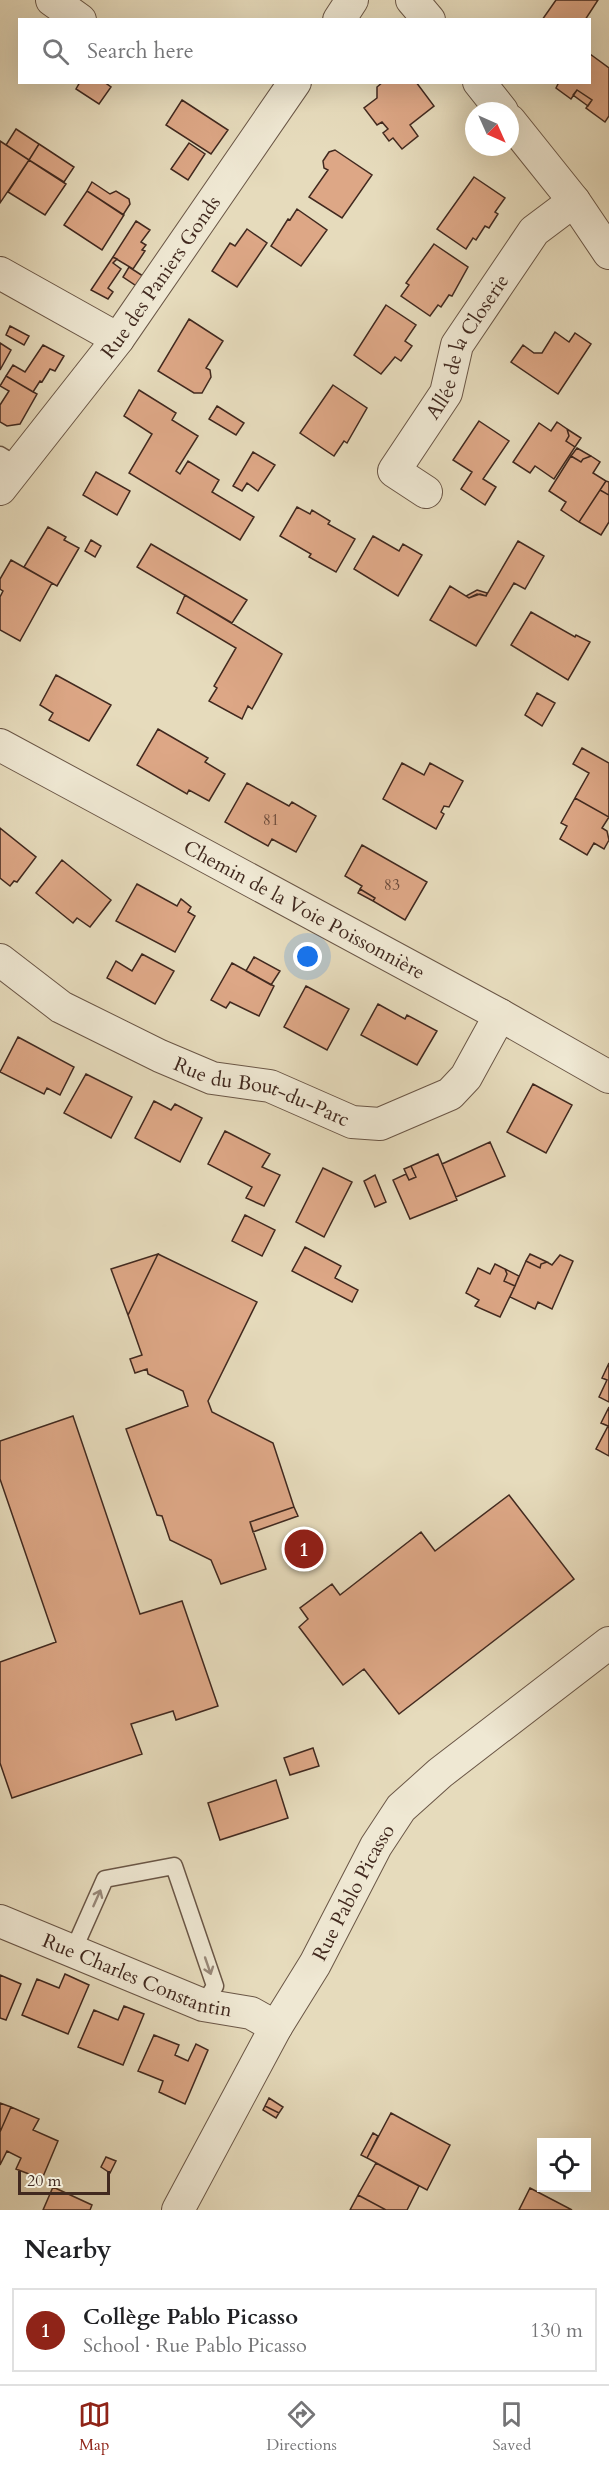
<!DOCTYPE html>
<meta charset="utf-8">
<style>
:root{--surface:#fff;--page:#f2f2f2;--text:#202124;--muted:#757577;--line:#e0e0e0;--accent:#8f2418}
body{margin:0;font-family:Cardo,serif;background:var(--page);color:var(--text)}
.controls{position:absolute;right:18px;bottom:18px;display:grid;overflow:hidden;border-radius:0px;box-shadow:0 6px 24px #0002}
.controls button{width:54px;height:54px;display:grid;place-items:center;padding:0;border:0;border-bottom:2px solid var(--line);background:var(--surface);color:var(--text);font:30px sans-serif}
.compass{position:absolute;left:465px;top:102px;width:54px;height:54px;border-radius:50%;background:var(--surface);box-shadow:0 6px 24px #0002;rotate:135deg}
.scale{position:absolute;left:18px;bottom:15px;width:92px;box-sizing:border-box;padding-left:6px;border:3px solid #41291f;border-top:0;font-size:16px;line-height:21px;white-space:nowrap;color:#41291f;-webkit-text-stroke:4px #efe8d3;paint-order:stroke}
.you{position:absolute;left:308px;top:957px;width:21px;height:21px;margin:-15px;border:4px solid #fff;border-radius:50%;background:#1a73e8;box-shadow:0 0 0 9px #1a73e833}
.badge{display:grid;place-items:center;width:39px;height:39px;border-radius:50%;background:var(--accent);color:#fff;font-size:20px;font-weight:700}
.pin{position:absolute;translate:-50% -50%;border:3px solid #fff;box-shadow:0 2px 6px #0006}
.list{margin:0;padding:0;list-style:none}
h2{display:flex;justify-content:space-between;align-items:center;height:78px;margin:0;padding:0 24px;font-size:26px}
h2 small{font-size:20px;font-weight:400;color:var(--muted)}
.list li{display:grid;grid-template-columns:39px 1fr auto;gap:18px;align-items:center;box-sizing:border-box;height:84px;margin:0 12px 12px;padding:0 12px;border:2px solid var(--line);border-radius:0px}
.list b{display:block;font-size:22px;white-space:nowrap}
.list p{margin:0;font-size:20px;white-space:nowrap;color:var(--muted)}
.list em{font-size:20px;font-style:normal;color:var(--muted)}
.icon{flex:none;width:33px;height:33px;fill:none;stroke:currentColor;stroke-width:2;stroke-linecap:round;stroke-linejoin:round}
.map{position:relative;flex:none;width:609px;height:2210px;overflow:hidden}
.search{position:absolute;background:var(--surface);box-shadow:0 6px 24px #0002;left:18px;right:18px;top:18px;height:66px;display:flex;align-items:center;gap:15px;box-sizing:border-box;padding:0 21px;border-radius:0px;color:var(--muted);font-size:22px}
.sheet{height:174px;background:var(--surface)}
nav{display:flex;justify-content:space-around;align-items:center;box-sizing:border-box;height:84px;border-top:2px solid var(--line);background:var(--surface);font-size:16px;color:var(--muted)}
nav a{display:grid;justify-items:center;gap:3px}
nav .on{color:var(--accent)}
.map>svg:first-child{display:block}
.building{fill:#dda786;stroke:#41291f;stroke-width:1.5}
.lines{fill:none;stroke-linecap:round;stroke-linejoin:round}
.lane-casing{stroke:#6a5646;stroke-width:19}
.street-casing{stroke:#6a5646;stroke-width:34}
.lane{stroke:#efe8d3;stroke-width:16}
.street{stroke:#efe8d3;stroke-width:32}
.oneway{stroke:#988879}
.labels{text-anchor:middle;stroke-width:4.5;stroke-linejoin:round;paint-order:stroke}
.number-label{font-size:16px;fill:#684839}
.street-label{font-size:20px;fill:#41291f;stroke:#efe8d3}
</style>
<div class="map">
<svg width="609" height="2210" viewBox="0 0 609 2210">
<rect width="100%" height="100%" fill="#e6dbbc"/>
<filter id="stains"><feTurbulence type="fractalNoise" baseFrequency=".00333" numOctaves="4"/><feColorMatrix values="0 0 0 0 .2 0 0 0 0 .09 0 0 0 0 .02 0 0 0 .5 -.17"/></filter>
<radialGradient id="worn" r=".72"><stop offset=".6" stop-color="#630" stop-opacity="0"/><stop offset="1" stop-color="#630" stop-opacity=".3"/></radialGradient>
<path class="building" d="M556,0H598L585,20H542Z
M590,54L609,68V116L605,122L586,108L592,100L577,90L571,99L556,88L559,82H590Z
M80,82H104L111,87L99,104L76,89Z
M383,82H416L434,106L410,125L418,136L402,149L393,138L389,141L383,133L388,129L382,122L377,125L364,108L377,98V87Z
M577,90L592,100L588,106L573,95Z
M182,100L228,130L211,154L166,125Z
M16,129L39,144L29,160L6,145Z
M0,141L29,160L0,203Z
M189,143L205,154L188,180L171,169Z
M39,144L74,167L64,182L29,160Z
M335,150L372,175L342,218L309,197L328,170L324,168L323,161L329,152Z
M29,160L66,184L45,215L8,192Z
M474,177L505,198L495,212L498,214L489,228L485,226L476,240L473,238L466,249L437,229Z
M92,182L110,194L116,191L129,199L130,204L123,215L87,191Z
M87,191L124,215L102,250L64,225Z
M297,209L327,230L301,266L271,246L288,219L290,220Z
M136,221L150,230L141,242L146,245L142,250L145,251L133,269L113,257Z
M247,229L267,243L237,287L212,271L230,243L235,246Z
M434,244L468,267L452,296L449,295L441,307L438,305L430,316L401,296L409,285L406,283Z
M113,257L117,259L113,263L121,269L108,288L113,292L108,299L91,290Z
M129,267L146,278L138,287L123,277Z
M386,305L416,325L405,341L412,346L401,361L395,357L381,374L354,355Z
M189,319L223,341L206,368L210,370L211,377L202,393H194L158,371Z
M10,326L29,336L24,345L6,335Z
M555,332L569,342L575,333L591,344L558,394L511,362L523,345L534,353H542Z
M0,343L11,350L0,370Z
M43,345L64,356L55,371L50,369L42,382L40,381L33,392L6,376L13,365L25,372Z
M6,376L37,394L20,424L7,426L0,422V405L9,391L0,386Z
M333,385L367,408L347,443L344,441L334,456L300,433Z
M139,390L176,413L172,420L198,436L176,471L180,474L188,461L219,480L212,492L254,517L240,540L129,473L152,434L124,416Z
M217,406L244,423L236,435L209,419Z
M479,421L509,441L483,479L496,487L485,505L461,489L472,472L453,460Z
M557,422L567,429L569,436L566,441L575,447L554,479L535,466L530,473L513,462L539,423L551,431Z
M567,429L581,438L575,447L566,441L569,436Z
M577,448L591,456L583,459L581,462L571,456Z
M253,452L275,465L258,491L247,483L242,491L233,486Z
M571,456L581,462L583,459L591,456L600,462L593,473L606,481L579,522L561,510L566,502L549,491Z
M96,472L130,491L117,515L83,495Z
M606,481L609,482V495L600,490Z
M600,490L609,495V522L601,535L579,522Z
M297,507L310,514L312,510L330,521L328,524L355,539L336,572L309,557L311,554L280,536Z
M48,527L66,537L64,540L79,548L57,586L24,567Z
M373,536L399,551L403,544L422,555L398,596L354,569Z
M91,540L101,546L95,557L85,551Z
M518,541L544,556L525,589L514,583L476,646L430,620L450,586L469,598L477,594L486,596Z
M151,544L247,600L232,623L137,567Z
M11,560L52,583L20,641L0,630V597L3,591L0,589V579Z
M477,590L487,593L486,596L480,594L469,598L466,596Z
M185,595L282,654L252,709L248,706L242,719L209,701L217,688L214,686L236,648L177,613Z
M531,612L575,637L576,635L590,642L568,680L511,645Z
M56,675L111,705L89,741L49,720L53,713L40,705Z
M537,693L555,703L542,726L525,715Z
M158,729L208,758L205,762L225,774L209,801L189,790L187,794L137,765Z
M582,748L609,763V817L575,798L589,773L573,764Z
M402,763L424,775L430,763L463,781L449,807L444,806L441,812L444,814L436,829L383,799Z
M247,783L289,806L292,802L316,816L296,852L272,839L268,846L225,822Z
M575,798L609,817L602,828L607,831L609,840L604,849L594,843L587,855L560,839L567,826L561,823Z
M0,828L36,857L17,882L14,881L10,886L0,878Z
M362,845L427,882L405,920L373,901L375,898L360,889L362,886L345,876Z
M62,860L111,900L90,927L77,918L73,923L36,893Z
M137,884L177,906L181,899L191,907L188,912L195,916L175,952L116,921Z
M360,889L375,898L373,901L358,893Z
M142,954L174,971L155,1004L107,978L116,961L132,971Z
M254,957L280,971L271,985L246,971Z
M232,963L274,986L259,1016L230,1002L226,1008L211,1000Z
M306,986L349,1009L327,1050L284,1027Z
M378,1004L405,1019L407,1015L437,1031L417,1065L361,1035Z
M18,1037L74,1067L60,1095L47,1088L44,1094L0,1072Z
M86,1074L132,1097L111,1138L64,1113Z
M533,1084L572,1105L546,1153L507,1132Z
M154,1101L171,1110L175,1104L202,1118L180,1162L135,1138Z
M225,1131L270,1154L262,1167L280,1175L264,1206L246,1198L252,1187L208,1164Z
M490,1142L505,1176L456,1197L442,1164Z
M438,1154L457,1200L410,1219L393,1180L406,1174L409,1180L416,1177L411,1166Z
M411,1166L416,1177L409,1180L404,1169Z
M323,1168L352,1182L324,1237L296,1222Z
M375,1175L386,1202L375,1207L364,1181Z
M245,1215L275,1230L262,1256L232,1241Z
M305,1247L341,1266L335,1278L358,1290L352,1302L292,1271Z
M158,1254L128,1315L111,1269Z
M158,1254L257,1302L208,1401L212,1412L273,1443L294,1507L250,1522L266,1569L221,1584L211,1560L170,1540L162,1516L157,1515L126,1429L188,1406L183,1391L148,1374L147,1369L135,1373L130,1359L142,1355L128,1315Z
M530,1254L547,1262L541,1264L540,1268L526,1261Z
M560,1255L573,1261L552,1309L538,1302L535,1309L510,1297L526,1261L540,1268L541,1264L547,1262L552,1265Z
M495,1264L505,1269L507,1274L504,1281L515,1286L500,1317L475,1306L479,1300L466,1293L478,1268L490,1274Z
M505,1269L519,1276L515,1286L504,1281L507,1274Z
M609,1363V1402L599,1397L607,1380L602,1378Z
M609,1407V1456L596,1449L608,1426L601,1423Z
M73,1416L140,1614L182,1601L218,1706L176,1720L173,1711L131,1724L142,1754L12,1798L0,1763V1662L56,1642L0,1479V1441Z
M509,1495L574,1579L399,1714L364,1669L343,1685L299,1627L308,1619L300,1608L332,1584L340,1595L421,1532L435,1551Z
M294,1507L298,1516L253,1532L250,1522Z
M313,1748L319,1766L290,1775L284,1758Z
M276,1780L288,1818L220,1840L208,1803Z
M65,1974L89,1985L68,2034L22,2015L37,1979L59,1988Z
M0,1975L21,1984L6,2020L0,2018Z
M124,2006L144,2014L123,2065L78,2047L94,2010L118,2020Z
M154,2035L179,2045L175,2055L188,2061L196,2044L208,2050L185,2104L159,2092L163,2081L138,2071Z
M269,2098L283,2107L279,2113L265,2106Z
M0,2103L11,2107L0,2132Z
M265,2106L279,2113L276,2118L263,2110Z
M11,2107L39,2119L33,2130L58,2141L42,2179L16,2169L21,2158L7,2151L0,2165V2132Z
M391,2113L450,2145L427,2190L367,2158Z
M373,2133L378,2136L367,2158L361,2155Z
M106,2157L116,2161L110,2173L101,2167Z
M376,2163L419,2186L407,2210H386L358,2195Z
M53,2187L92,2205L90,2210H43Z
M530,2188L572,2210H519Z
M358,2195L386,2210H350Z"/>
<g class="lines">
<g class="lane-casing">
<path id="lane" d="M0,455L18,466
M73,1951L105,1879L174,1866L215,1986L203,2005"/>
</g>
<g class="street-casing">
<g id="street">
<path d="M52,0L80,20"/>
<path d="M412,0L429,20"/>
<path d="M339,20L352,0"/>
<path d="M479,82L502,111"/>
<path d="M510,121L574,201L609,253"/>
<path d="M0,273L118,339"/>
<path id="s1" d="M0,489L118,339L295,82"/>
<path id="s2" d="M426,492L394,471L446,393L457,345L534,231L574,201"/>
<path id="s3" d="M0,745L500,1015L609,1077"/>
<path id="s4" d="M0,960L61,1007L160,1056L212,1078L270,1086L352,1122L380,1124L450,1094L466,1077L500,1015"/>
<path id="s5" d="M0,1921L203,2005L251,2013L276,2027"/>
<path id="s6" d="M178,2210L276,2027L315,1964L376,1846L401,1808L440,1773L609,1643"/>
</g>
</g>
<use href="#lane" class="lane"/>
<use href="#street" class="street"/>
</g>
<defs><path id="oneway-shaft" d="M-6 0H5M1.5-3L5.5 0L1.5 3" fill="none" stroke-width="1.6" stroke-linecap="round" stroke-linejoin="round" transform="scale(1.5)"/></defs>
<g class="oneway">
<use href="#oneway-shaft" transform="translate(97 1898) rotate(-66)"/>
<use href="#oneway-shaft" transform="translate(208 1966) rotate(71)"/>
</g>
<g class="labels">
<g class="number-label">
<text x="271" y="825">81</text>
<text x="392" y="890">83</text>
</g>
<g class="street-label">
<text dy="7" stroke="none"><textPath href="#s1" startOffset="266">Rue des Paniers Gonds</textPath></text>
<text dy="7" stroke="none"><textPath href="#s2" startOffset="184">Allée de la Closerie</textPath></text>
<text dy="7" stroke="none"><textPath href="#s3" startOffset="346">Chemin de la Voie Poissonnière</textPath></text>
<text dy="7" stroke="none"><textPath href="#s4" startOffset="296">Rue du Bout-du-Parc</textPath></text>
<text dy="7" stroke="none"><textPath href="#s6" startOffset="363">Rue Pablo Picasso</textPath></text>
<text dy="7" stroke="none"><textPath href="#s5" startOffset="148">Rue Charles Constantin</textPath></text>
</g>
</g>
<rect width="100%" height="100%" filter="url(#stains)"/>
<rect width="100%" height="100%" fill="url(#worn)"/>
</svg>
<div class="controls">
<button><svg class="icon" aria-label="locate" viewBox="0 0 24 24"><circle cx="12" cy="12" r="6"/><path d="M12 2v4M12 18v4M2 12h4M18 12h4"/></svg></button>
</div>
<svg class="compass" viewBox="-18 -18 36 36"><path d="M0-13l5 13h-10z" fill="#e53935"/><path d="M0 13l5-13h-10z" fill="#757577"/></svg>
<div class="scale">20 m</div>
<div class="you"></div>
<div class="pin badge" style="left:304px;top:1549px">1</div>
<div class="search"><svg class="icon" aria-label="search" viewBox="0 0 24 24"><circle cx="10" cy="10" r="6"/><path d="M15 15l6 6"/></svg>Search here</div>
</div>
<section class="sheet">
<h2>Nearby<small></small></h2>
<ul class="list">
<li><span class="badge">1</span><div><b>Collège Pablo Picasso</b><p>School · Rue Pablo Picasso</p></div><em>130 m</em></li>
</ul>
</section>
<nav>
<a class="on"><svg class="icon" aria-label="map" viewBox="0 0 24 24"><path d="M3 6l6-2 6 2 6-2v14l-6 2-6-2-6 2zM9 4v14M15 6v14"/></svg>Map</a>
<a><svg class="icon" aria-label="directions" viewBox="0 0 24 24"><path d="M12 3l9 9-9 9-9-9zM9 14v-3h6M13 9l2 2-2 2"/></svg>Directions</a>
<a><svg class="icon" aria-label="saved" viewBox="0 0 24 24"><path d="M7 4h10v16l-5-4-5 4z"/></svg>Saved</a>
</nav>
